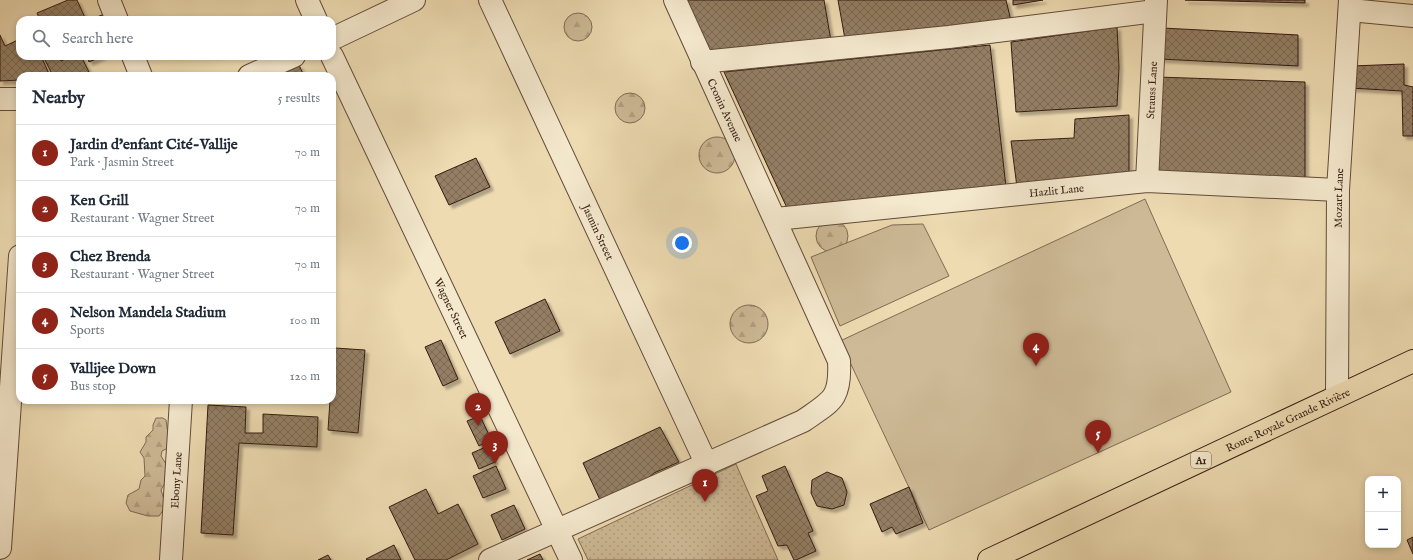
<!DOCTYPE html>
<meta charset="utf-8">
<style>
body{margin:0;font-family:"IM FELL English",serif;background:#f6f6f7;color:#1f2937}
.controls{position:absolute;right:12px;bottom:12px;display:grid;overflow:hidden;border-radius:8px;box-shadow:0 2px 6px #0003}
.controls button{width:36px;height:36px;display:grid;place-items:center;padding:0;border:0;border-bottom:1px solid #e0e1e3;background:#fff;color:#1f2937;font:20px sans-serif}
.you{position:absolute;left:682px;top:243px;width:14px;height:14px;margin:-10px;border:3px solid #fff;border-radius:50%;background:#1a73e8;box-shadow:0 0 0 6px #1a73e833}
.badge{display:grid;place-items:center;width:26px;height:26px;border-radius:50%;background:#8f2418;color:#fff;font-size:13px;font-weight:700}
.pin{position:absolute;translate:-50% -33px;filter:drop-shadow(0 1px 2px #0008)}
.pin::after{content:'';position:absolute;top:21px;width:14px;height:12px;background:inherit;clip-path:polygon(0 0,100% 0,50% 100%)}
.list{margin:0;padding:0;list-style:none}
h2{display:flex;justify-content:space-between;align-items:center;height:52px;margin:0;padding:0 16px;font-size:17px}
h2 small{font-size:13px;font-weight:400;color:#747a83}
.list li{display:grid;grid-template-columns:26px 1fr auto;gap:12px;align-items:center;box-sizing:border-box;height:56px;padding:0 16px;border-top:1px solid #e0e1e3}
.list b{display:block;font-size:15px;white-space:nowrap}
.list p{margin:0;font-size:13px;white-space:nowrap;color:#747a83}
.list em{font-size:13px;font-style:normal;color:#747a83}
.icon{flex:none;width:22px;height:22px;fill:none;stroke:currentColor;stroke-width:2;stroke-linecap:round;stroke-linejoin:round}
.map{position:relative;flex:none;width:1413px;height:560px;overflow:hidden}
.search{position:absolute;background:#fff;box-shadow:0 2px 6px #0003;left:16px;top:16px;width:320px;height:44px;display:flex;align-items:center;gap:10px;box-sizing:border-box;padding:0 14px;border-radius:12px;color:#747a83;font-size:15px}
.panel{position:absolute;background:#fff;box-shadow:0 2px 6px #0003;left:16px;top:72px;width:320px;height:332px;border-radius:12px}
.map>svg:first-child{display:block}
.forest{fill:url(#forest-firs);stroke:#806a54}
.park{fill:url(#park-dots);stroke:#806a54}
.garden{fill:#ceba97;stroke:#806a54}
.building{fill:url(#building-cross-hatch);stroke:#331b11;filter:url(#shadow)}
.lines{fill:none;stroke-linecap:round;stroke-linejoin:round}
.minor-casing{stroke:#624b39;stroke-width:24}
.primary-casing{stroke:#331b11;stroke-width:24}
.minor{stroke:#f4e8cd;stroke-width:22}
.primary{stroke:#eedbb2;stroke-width:22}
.labels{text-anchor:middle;stroke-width:3;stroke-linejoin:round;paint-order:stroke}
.shield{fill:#f4e8cd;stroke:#6d5849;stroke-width:1}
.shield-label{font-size:10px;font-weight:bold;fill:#331b11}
.street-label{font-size:11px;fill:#331b11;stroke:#f4e8cd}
</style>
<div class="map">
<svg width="1413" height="560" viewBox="0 0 1413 560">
<defs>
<pattern id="forest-firs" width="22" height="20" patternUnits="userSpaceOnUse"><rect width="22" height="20" fill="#ceba97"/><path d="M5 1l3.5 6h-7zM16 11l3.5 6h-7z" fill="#b19f81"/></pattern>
<pattern id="park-dots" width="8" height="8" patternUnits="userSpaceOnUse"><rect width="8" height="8" fill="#ceba97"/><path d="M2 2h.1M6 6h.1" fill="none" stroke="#b19f81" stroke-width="1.8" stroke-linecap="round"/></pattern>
<pattern id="building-cross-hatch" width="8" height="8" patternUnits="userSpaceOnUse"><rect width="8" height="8" fill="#947f65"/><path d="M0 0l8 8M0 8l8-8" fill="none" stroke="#796752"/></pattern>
<filter id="shadow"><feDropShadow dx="3.5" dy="3.5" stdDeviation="1" flood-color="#0004"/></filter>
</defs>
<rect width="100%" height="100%" fill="#eedbb2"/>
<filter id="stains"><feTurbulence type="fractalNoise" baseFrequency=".005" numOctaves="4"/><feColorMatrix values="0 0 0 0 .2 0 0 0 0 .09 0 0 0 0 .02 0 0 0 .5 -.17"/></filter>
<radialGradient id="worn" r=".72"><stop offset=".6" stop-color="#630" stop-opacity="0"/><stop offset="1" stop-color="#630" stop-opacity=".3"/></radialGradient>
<g class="forest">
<circle cx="578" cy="27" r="14"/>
<circle cx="630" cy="108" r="15"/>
<circle cx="717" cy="155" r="18"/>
<circle cx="832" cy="236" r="16"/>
<circle cx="749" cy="324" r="19"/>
<path d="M156,418H163L166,420L168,434L170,436L168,448L162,451L161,456L166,464V481L161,490L166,506L159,516H148L130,511L126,503L128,495L139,489L141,480L145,476L144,458L140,452L146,442V437L153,430V425Z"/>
</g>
<path class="park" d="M736,464L778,560H588L578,539Z"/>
<g class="garden">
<path d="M1145,199L1231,392L929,530L840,341Z"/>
<path d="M923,224L949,276L840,326L811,257L892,225Z"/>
</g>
<g class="building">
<path d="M68,0H77L86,20H40L37,13Z"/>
<path d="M680,0H824L831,41L704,54Z"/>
<path d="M838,0H1006L1011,21L845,39Z"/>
<path d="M1013,0H1043L1013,5Z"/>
<path d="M1185,0H1305V3Z"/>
<path d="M102,15L104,20H89Z"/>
<path d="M1117,27L1119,67L1117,106L1016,112L1011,42Z"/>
<path d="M1162,28L1298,35V66L1160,59Z"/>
<path d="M0,35L5,46L20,39V56H41L50,76H20V80L0,81Z"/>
<path d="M990,45L1006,187L788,210L724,72Z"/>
<path d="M48,56H59L61,61L71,56H81L91,76H53L44,58Z"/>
<path d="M87,56H103L89,62Z"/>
<path d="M1404,64V85L1413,87V136H1403L1402,91L1350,88L1352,66Z"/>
<path d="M299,65L304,76H273Z"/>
<path d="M1157,77L1305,82V182L1153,172Z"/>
<path d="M1129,115V175L1017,187L1011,141L1074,138L1075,119Z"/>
<path d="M476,158L490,187L449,205L435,176Z"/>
<path d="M545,299L560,331L510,354L495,322Z"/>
<path d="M441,340L458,379L443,386L425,347Z"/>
<path d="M335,348L365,350L358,433L328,430L330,400H332Z"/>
<path d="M208,405L246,407L245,433H263V414L318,417L317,447L239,443L233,535L201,533Z"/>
<path d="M480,416L491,439L479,446L467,421Z"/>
<path d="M660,427L679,462L654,473L647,479L601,502L583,463Z"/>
<path d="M488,446L495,462L479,469L472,453Z"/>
<path d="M496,466L506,489L483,498L473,476Z"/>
<path d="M785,466L813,531L808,533L816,551L796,560H794L787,545L778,546L756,496L768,491L762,476Z"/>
<path d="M827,472L842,478L847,492L844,505L832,509L817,506L811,493L812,480Z"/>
<path d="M909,487L923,523L896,534L892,527L882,532L870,504Z"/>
<path d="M426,489L438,514L458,504L478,544L446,560H415L389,507Z"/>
<path d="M514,505L525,529L502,540L491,515Z"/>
<path d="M1413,537V554L1407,540Z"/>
<path d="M394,545L401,560H367L366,559Z"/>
<path d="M540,554L543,560H527Z"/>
<path d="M328,555L331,560H318Z"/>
</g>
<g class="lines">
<g class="minor-casing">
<g id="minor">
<path d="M109,0L117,20"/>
<path d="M307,0L316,20"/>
<path id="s1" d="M490,0L707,465"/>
<path d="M1350,10L1413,16"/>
<path d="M332,39L414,0"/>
<path d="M133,56L141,76"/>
<path id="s2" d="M332,56L571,560"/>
<path d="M702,62L949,37L1155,11"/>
<path d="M249,76L294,56"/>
<path d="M0,99H20"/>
<path id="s3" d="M1147,181L1156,0"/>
<path id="s4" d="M776,219L1147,181L1338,190"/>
<path id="s5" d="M1337,396L1338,190L1350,0"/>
<path d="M0,548L20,256"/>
<path id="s6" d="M171,560L181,400"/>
<path d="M490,560L803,421C832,401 841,399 839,361L675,0"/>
</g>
</g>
<g class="primary-casing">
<g id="primary">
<path id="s7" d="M989,560L1413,361"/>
</g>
</g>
<use href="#minor" class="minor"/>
<use href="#primary" class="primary"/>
</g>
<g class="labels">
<rect class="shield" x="1191" y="452" width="20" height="16" rx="3"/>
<g class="shield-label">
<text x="1201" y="464">A1</text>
</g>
<g class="street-label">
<text dy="4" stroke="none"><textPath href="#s3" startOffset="91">Strauss Lane</textPath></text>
<text transform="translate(725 110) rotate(65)" y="4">Cronin Avenue</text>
<text dy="4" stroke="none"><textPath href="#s4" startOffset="282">Hazlit Lane</textPath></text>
<text dy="4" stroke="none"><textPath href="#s5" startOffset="198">Mozart Lane</textPath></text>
<text dy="4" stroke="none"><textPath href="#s1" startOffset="256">Jasmin Street</textPath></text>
<text dy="4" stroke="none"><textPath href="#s2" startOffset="279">Wagner Street</textPath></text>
<text dy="4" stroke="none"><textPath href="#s7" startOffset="330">Route Royale Grande Rivière</textPath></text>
<text dy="4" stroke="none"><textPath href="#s6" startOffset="80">Ebony Lane</textPath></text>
</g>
</g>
<rect width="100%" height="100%" filter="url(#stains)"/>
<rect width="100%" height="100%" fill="url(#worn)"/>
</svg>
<div class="controls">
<button>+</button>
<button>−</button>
</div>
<div class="you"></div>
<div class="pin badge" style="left:705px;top:502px">1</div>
<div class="pin badge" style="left:478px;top:426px">2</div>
<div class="pin badge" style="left:495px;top:464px">3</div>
<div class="pin badge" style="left:1036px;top:366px">4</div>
<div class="pin badge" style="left:1098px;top:453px">5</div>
<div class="search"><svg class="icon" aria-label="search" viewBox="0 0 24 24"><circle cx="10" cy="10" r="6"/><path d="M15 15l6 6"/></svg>Search here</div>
<section class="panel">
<h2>Nearby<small>5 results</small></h2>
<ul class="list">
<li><span class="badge">1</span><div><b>Jardin d'enfant Cité-Vallije</b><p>Park · Jasmin Street</p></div><em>70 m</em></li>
<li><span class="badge">2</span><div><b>Ken Grill</b><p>Restaurant · Wagner Street</p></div><em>70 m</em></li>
<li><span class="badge">3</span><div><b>Chez Brenda</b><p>Restaurant · Wagner Street</p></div><em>70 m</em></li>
<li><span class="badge">4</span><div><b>Nelson Mandela Stadium</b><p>Sports</p></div><em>100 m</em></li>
<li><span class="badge">5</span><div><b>Vallijee Down</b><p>Bus stop</p></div><em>120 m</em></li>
</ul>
</section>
</div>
